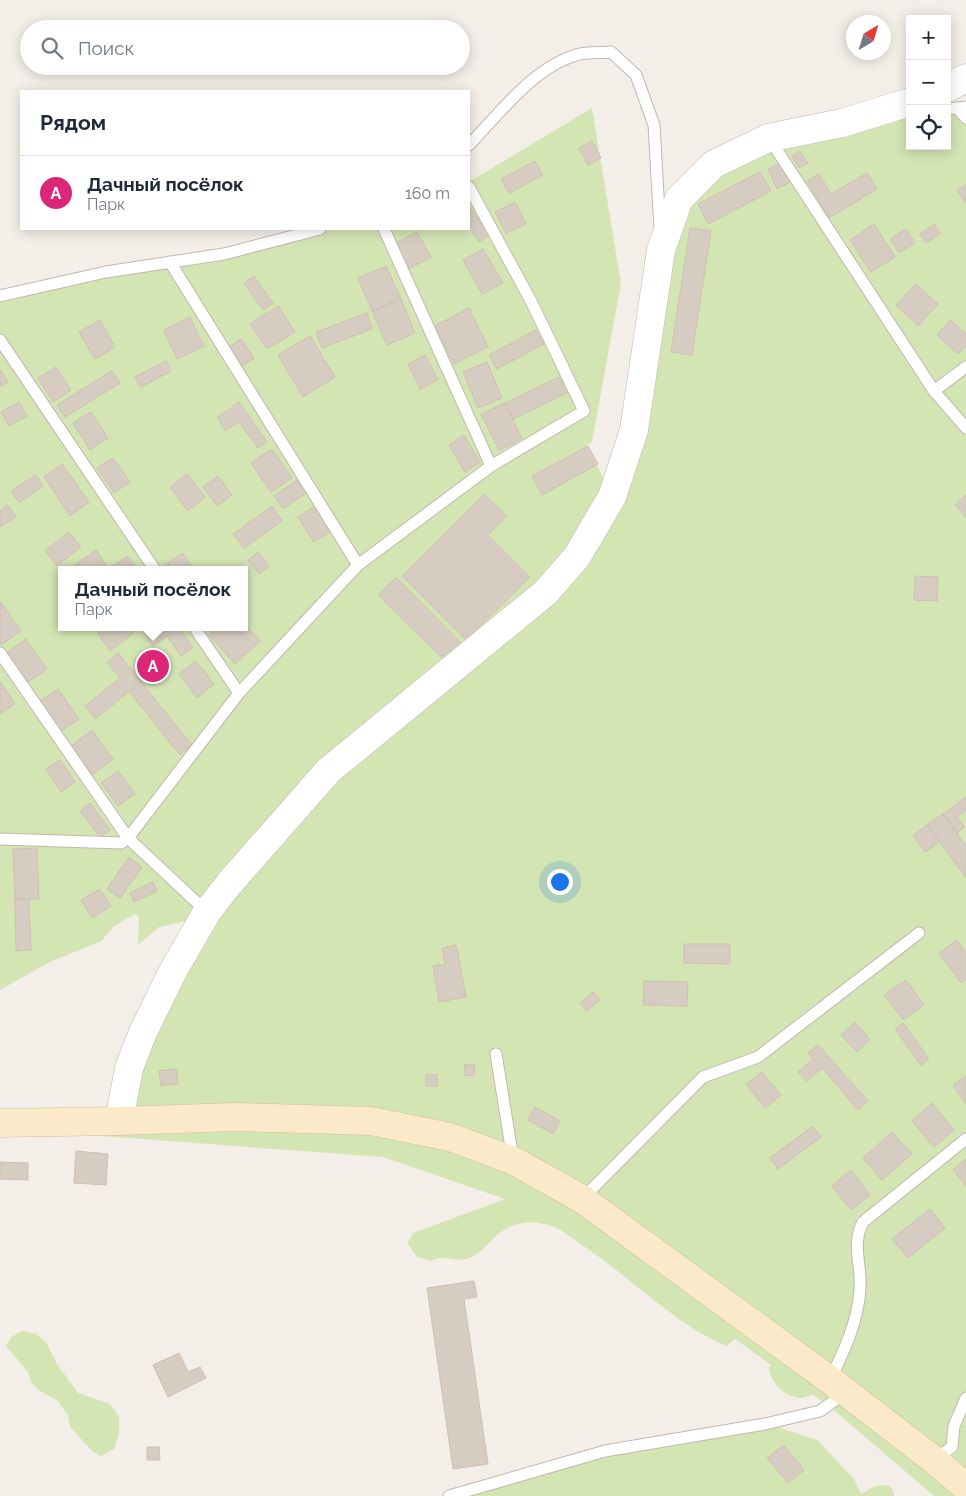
<!DOCTYPE html>
<html lang="ru">
<meta charset="utf-8">
<style>
body{margin:0;font-family:Raleway,sans-serif;background:#f2f2f3;color:#1f2937}
.controls{position:absolute;right:15px;top:15px;display:grid;overflow:hidden;border-radius:0px;box-shadow:0 2px 12px #0003}
.controls button{width:45px;height:45px;display:grid;place-items:center;padding:0;border:0;border-bottom:1px solid #e0e1e3;background:#fff;color:#1f2937;font:25px sans-serif}
.compass{position:absolute;left:846px;top:15px;width:45px;height:45px;border-radius:50%;background:#fff;box-shadow:0 2px 12px #0003;rotate:38deg}
.you{position:absolute;left:559px;top:881px;width:18px;height:18px;margin:-12px;border:4px solid #fff;border-radius:50%;background:#1a73e8;box-shadow:0 0 0 8px #1a73e833}
.badge{display:grid;place-items:center;width:32px;height:32px;border-radius:50%;background:#db2777;color:#fff;font-size:16px;font-weight:700}
.pin{position:absolute;translate:-50% -50%;border:2px solid #fff;box-shadow:0 1px 5px #0006}
.popup{position:absolute;left:58px;top:566px;width:190px;height:65px;box-sizing:border-box;display:grid;place-content:center;border-radius:0px;background:#fff;filter:drop-shadow(0 1px 4px #0005);font-size:16px;white-space:nowrap;color:#747a83}
.popup b{font-size:19px;color:#1f2937}
.popup::after{content:'';position:absolute;left:50%;top:100%;margin-left:-10px;border:10px solid transparent;border-top-color:#fff}
.list{margin:0;padding:0;list-style:none}
h2{display:flex;justify-content:space-between;align-items:center;height:65px;margin:0;padding:0 20px;font-size:21px}
h2 small{font-size:16px;font-weight:400;color:#747a83}
.list li{display:grid;grid-template-columns:32px 1fr auto;gap:15px;align-items:center;box-sizing:border-box;height:75px;padding:0 20px;border-top:1px solid #e0e1e3}
.list b{display:block;font-size:19px;white-space:nowrap}
.list p{margin:0;font-size:16px;white-space:nowrap;color:#747a83}
.list em{font-size:16px;font-style:normal;color:#747a83}
.icon{flex:none;width:28px;height:28px;fill:none;stroke:currentColor;stroke-width:2;stroke-linecap:round;stroke-linejoin:round}
.map{position:relative;flex:none;width:966px;height:1496px;overflow:hidden}
.search{position:absolute;background:#fff;box-shadow:0 2px 12px #0003;left:20px;top:20px;width:450px;height:55px;display:flex;align-items:center;gap:12px;box-sizing:border-box;padding:0 18px;border-radius:28px;color:#747a83;font-size:19px}
.panel{position:absolute;background:#fff;box-shadow:0 2px 12px #0003;left:20px;top:90px;width:450px;height:140px;border-radius:0px}
.map>svg:first-child{display:block}
.green{fill:#d4e5b4;fill-rule:evenodd}
.building{fill:#d7ccc1;stroke:#cec0b2}
.lines{fill:none;stroke-linecap:round;stroke-linejoin:round}
.service-casing{stroke:#c1b8ae;stroke-width:13}
.tertiary-casing{stroke:#c1b8ae;stroke-width:29}
.secondary-casing{stroke:#d0bc9a;stroke-width:29}
.service{stroke:#fff;stroke-width:11}
.tertiary{stroke:#fff;stroke-width:28}
.secondary{stroke:#fbeaca;stroke-width:28}
</style>
<div class="map">
<svg width="966" height="1496" viewBox="0 0 966 1496">
<rect width="100%" height="100%" fill="#f3efe8"/>
<g class="green">
<path d="M966,107V1496H934L835,1411L812,1394C795,1406 770,1386 769,1368L771,1365L735,1339L727,1346C680,1328 628,1276 585,1247C574,1240 561,1228 549,1225C542,1223 530,1222 523,1223C492,1228 489,1253 466,1259C453,1262 443,1254 430,1261L417,1257L407,1243L413,1233L505,1199L383,1157L87,1135L119,1121L196,919L159,927L138,945L139,917L135,914L114,926L101,941L48,963L0,990V296L224,254L320,229H469V182L592,108L621,283L592,442L587,445L612,496L661,250L714,164L910,115V146H947V109ZM62,570H244V627H62Z"/>
<path d="M22,1331L37,1334L47,1344L57,1364L78,1393L110,1404L119,1417V1433L114,1449L101,1456L92,1451L70,1427L68,1415L58,1401L40,1391L31,1382L28,1372L6,1346L11,1337Z"/>
<path d="M772,1425L817,1440L854,1479L861,1494L875,1486L888,1485L892,1489L894,1496H463L578,1459Z"/>
</g>
<g class="building">
<path d="M592,141L601,158L588,165L579,148Z"/>
<path d="M800,151L808,163L799,168L792,156Z"/>
<path d="M535,161L543,175L509,193L501,179Z"/>
<path d="M781,163L790,182L777,189L768,169Z"/>
<path d="M760,172L771,191L708,224L698,204Z"/>
<path d="M867,173L877,189L829,218L807,181L819,174L831,194Z"/>
<path d="M966,184V203L957,191Z"/>
<path d="M515,202L526,224L506,234L495,212Z"/>
<path d="M469,206L489,235L479,242L469,227Z"/>
<path d="M874,224L895,257L871,272L850,240Z"/>
<path d="M934,224L940,234L926,243L920,234Z"/>
<path d="M690,228L711,231L692,355L671,352Z"/>
<path d="M906,229L915,243L899,253L890,239Z"/>
<path d="M417,232L431,257L407,270L394,244Z"/>
<path d="M483,249L503,283L482,294L463,260Z"/>
<path d="M386,266L401,299L372,311L358,278Z"/>
<path d="M254,276L273,303L263,310L244,283Z"/>
<path d="M916,284L938,304L918,326L896,305Z"/>
<path d="M401,299L415,333L387,345L372,311Z"/>
<path d="M278,306L295,332L267,349L250,324Z"/>
<path d="M469,308L488,347L454,364L435,326Z"/>
<path d="M367,313L372,329L322,348L316,332Z"/>
<path d="M190,317L204,346L177,359L164,330Z"/>
<path d="M100,320L115,347L95,359L79,332Z"/>
<path d="M950,320L966,334V346L958,354L937,335Z"/>
<path d="M536,330L544,344L497,369L489,355Z"/>
<path d="M310,336L335,377L303,397L278,355Z"/>
<path d="M241,339L254,358L242,366L229,347Z"/>
<path d="M425,355L438,380L420,389L408,364Z"/>
<path d="M166,361L171,371L141,387L135,377Z"/>
<path d="M487,362L502,398L478,408L463,372Z"/>
<path d="M56,367L71,390L53,402L38,378Z"/>
<path d="M0,369L8,382L0,387Z"/>
<path d="M112,371L120,383L65,417L57,405Z"/>
<path d="M559,377L567,393L513,419L505,403Z"/>
<path d="M19,402L27,416L9,426L1,412Z"/>
<path d="M239,402L267,442L258,448L239,422L226,431L217,418Z"/>
<path d="M505,403L522,439L499,450L481,414Z"/>
<path d="M91,412L108,438L90,450L73,423Z"/>
<path d="M464,435L480,462L465,472L449,445Z"/>
<path d="M588,446L598,464L542,495L532,476Z"/>
<path d="M272,449L292,478L271,492L251,463Z"/>
<path d="M113,458L130,482L114,493L97,468Z"/>
<path d="M62,464L89,502L70,516L44,477Z"/>
<path d="M187,474L205,497L188,511L170,487Z"/>
<path d="M36,475L43,486L19,503L11,491Z"/>
<path d="M218,476L232,495L217,506L203,487Z"/>
<path d="M297,480L306,493L283,509L274,496Z"/>
<path d="M484,494L507,516L488,535L530,577L466,640L402,576Z"/>
<path d="M966,495V518L955,505Z"/>
<path d="M8,505L16,517L0,527V511Z"/>
<path d="M272,506L282,521L244,548L233,534Z"/>
<path d="M315,506L331,531L314,542L298,517Z"/>
<path d="M69,532L81,547L57,566L45,551Z"/>
<path d="M96,550L109,570H68Z"/>
<path d="M258,552L269,566L259,574L248,560Z"/>
<path d="M182,553L195,570H161L160,569Z"/>
<path d="M128,556L138,570H109V569Z"/>
<path d="M915,576L938,577L937,601L914,600Z"/>
<path d="M396,577L462,644L445,661L378,595Z"/>
<path d="M0,601L21,631L1,645L0,643Z"/>
<path d="M244,623L260,641L235,664L209,635L218,627H244Z"/>
<path d="M106,627H129L133,633L110,651L98,634Z"/>
<path d="M140,627H179L153,646Z"/>
<path d="M179,627L193,648L181,656L167,636Z"/>
<path d="M26,639L47,669L25,684L4,655Z"/>
<path d="M118,653L141,682L95,719L85,706L120,678L107,662Z"/>
<path d="M196,661L214,684L197,698L179,674Z"/>
<path d="M0,681L15,704L0,714Z"/>
<path d="M141,682L192,745L180,755L129,691Z"/>
<path d="M58,689L79,719L60,732L39,702Z"/>
<path d="M92,730L113,759L92,775L71,746Z"/>
<path d="M60,760L75,782L61,792L46,769Z"/>
<path d="M118,771L135,794L118,806L101,783Z"/>
<path d="M966,797V810L957,817L964,827L957,833L943,814Z"/>
<path d="M90,803L110,830L100,837L80,811Z"/>
<path d="M943,814L966,846V878L927,825Z"/>
<path d="M927,825L940,842L925,852L913,836Z"/>
<path d="M37,848L39,899H15L13,849Z"/>
<path d="M129,857L142,867L120,898L107,889Z"/>
<path d="M153,882L157,891L134,902L130,893Z"/>
<path d="M100,889L111,906L92,918L81,900Z"/>
<path d="M15,899H29L31,950L16,951Z"/>
<path d="M957,940L966,953V979L961,983L939,953Z"/>
<path d="M684,944H730V964L684,963Z"/>
<path d="M456,945L466,997L439,1002L433,966L445,964L442,948Z"/>
<path d="M906,980L924,1005L903,1020L884,995Z"/>
<path d="M644,981L688,982L687,1006L643,1005Z"/>
<path d="M593,992L600,1000L587,1011L580,1003Z"/>
<path d="M855,1022L870,1039L857,1052L841,1035Z"/>
<path d="M903,1023L929,1059L921,1065L895,1029Z"/>
<path d="M818,1045L868,1101L858,1110L822,1068L807,1081L798,1072L813,1059L808,1053Z"/>
<path d="M465,1064L475,1065L474,1076L464,1075Z"/>
<path d="M176,1069L178,1084L161,1086L159,1071Z"/>
<path d="M762,1072L781,1095L765,1108L746,1084Z"/>
<rect x="426" y="1075" width="11" height="11"/>
<path d="M966,1076V1104L953,1085Z"/>
<path d="M932,1103L954,1130L934,1147L912,1121Z"/>
<path d="M535,1107L560,1121L553,1134L528,1120Z"/>
<path d="M813,1126L821,1137L778,1169L770,1158Z"/>
<path d="M892,1132L912,1154L882,1180L863,1158Z"/>
<path d="M76,1151L108,1154L106,1185L74,1183Z"/>
<path d="M966,1159V1186L953,1170Z"/>
<path d="M0,1162L28,1163V1180L0,1179Z"/>
<path d="M851,1170L870,1195L851,1210L832,1186Z"/>
<path d="M930,1209L945,1228L908,1258L892,1239Z"/>
<path d="M474,1281L477,1297L464,1299L488,1464L453,1469L427,1288Z"/>
<path d="M179,1353L188,1372L200,1367L206,1378L168,1397L153,1365Z"/>
<path d="M784,1445L804,1470L788,1483L767,1458Z"/>
<path d="M147,1447H159L160,1460H147Z"/>
</g>
<g class="lines">
<g class="service-casing">
<g id="service">
<path d="M957,108L966,118"/>
<path d="M947,109L966,107"/>
<path d="M769,138L934,391L966,428"/>
<path d="M469,145C500,113 535,65 580,54C590,52 601,53 611,52L636,75L654,125L660,229"/>
<path d="M384,229L491,466"/>
<path d="M170,262L358,565"/>
<path d="M0,296L106,272L224,254L320,229"/>
<path d="M0,340L155,570"/>
<path d="M934,391L966,367"/>
<path d="M0,653L128,838L207,912"/>
<path d="M239,693L358,565L491,466L584,411L531,301L469,187"/>
<path d="M0,839L121,843L128,838L239,693L194,627"/>
<path d="M496,1054L513,1159"/>
<path d="M582,1199L703,1077L758,1057L919,933"/>
<path d="M830,1380C844,1351 858,1322 860,1289C862,1266 851,1244 863,1222L966,1139"/>
<path d="M935,1459L952,1447L954,1426L966,1398"/>
<path d="M449,1496L605,1451L765,1424L820,1411L846,1392"/>
</g>
</g>
<g class="tertiary-casing">
<g id="tertiary">
<path d="M947,88L966,78"/>
<path d="M119,1121L129,1068L143,1032L173,971L207,912L228,885L328,771L545,593L576,558L612,497L634,430L661,250L679,199L714,164L768,138L842,123L910,102"/>
</g>
</g>
<g class="secondary-casing">
<path id="secondary" d="M0,1123L119,1121L235,1117L371,1121L450,1137L514,1161L582,1199L830,1380L934,1460L966,1487"/>
</g>
<use href="#service" class="service"/>
<use href="#tertiary" class="tertiary"/>
<use href="#secondary" class="secondary"/>
</g>
</svg>
<div class="controls">
<button>+</button>
<button>−</button>
<button><svg class="icon" aria-label="locate" viewBox="0 0 24 24"><circle cx="12" cy="12" r="6"/><path d="M12 2v4M12 18v4M2 12h4M18 12h4"/></svg></button>
</div>
<svg class="compass" viewBox="-18 -18 36 36"><path d="M0-13l5 13h-10z" fill="#e53935"/><path d="M0 13l5-13h-10z" fill="#747a83"/></svg>
<div class="you"></div>
<div class="pin badge" style="left:153px;top:666px">A</div>
<div class="popup"><b>Дачный посёлок</b>Парк</div>
<div class="search"><svg class="icon" aria-label="search" viewBox="0 0 24 24"><circle cx="10" cy="10" r="6"/><path d="M15 15l6 6"/></svg>Поиск</div>
<section class="panel">
<h2>Рядом<small></small></h2>
<ul class="list">
<li><span class="badge">A</span><div><b>Дачный посёлок</b><p>Парк</p></div><em>160 m</em></li>
</ul>
</section>
</div>
